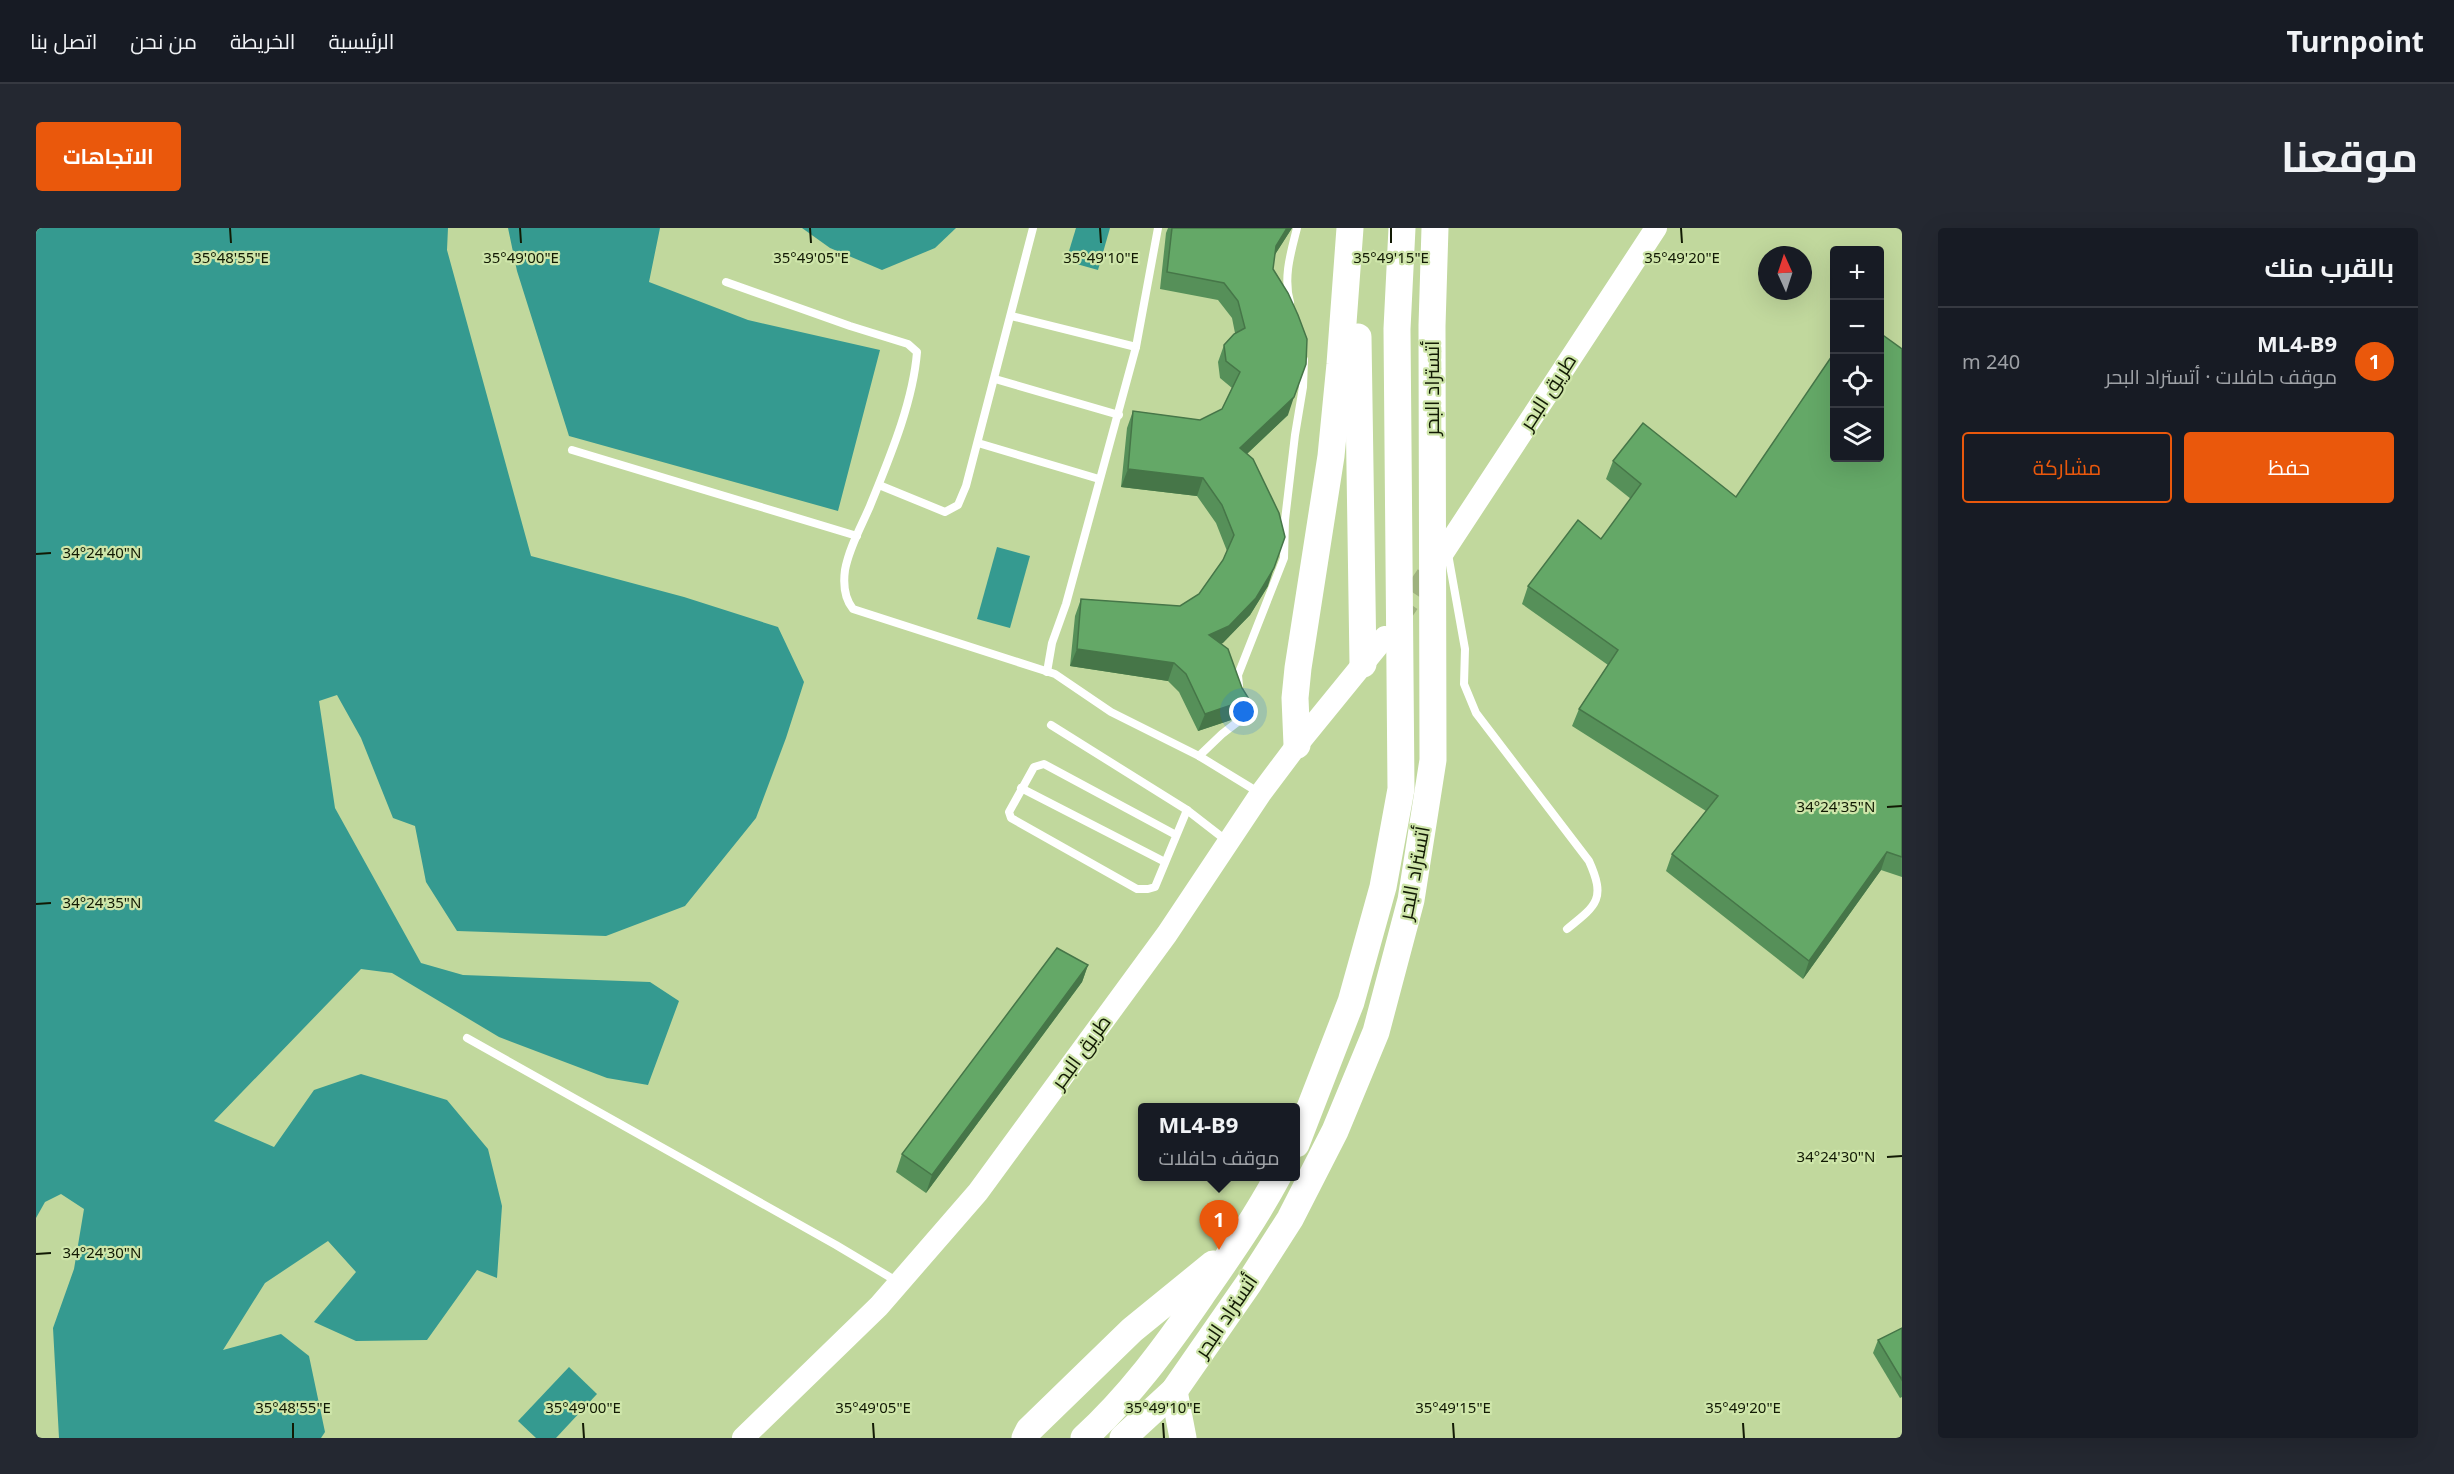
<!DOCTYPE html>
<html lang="ar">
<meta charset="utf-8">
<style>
body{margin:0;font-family:"Noto Sans",Cairo,sans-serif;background:#242831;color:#f1f3f6;direction:rtl}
.controls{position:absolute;right:18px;top:18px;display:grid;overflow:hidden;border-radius:6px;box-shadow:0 6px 24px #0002}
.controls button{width:54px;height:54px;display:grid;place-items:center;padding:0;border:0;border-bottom:2px solid #363941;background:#171b24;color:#f1f3f6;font:30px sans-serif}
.compass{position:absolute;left:1722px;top:18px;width:54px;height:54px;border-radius:50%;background:#171b24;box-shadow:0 6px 24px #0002;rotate:357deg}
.you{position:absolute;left:1208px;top:484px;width:21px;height:21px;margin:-15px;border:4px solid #fff;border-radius:50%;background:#1a73e8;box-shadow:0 0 0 9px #1a73e833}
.badge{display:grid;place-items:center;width:39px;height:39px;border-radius:50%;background:#ea580c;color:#fff;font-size:20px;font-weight:700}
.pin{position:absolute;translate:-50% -50px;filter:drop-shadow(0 2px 3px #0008)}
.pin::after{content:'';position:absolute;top:32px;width:21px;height:18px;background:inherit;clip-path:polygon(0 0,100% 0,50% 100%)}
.popup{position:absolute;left:1102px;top:875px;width:162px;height:78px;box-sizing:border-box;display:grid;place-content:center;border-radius:6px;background:#171b24;filter:drop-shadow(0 2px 4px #0005);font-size:20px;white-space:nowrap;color:#9ea1a6}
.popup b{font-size:22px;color:#f1f3f6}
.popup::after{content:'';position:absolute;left:50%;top:100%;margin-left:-12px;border:12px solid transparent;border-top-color:#171b24}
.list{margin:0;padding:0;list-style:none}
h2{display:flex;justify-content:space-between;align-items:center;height:78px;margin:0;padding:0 24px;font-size:26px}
h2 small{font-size:20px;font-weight:400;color:#9ea1a6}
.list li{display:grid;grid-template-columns:39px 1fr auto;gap:18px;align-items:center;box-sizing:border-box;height:108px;padding:0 24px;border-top:2px solid #363941}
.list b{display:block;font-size:22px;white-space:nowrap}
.list p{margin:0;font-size:20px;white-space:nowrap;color:#9ea1a6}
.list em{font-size:20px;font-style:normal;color:#9ea1a6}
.actions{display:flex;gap:12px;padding:18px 24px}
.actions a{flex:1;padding:14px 0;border:2px solid #ea580c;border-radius:6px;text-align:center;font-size:21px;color:#ea580c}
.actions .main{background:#ea580c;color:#fff}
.icon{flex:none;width:33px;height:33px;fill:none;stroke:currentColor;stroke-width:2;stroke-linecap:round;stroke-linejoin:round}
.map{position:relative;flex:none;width:1866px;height:1210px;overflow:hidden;direction:ltr;border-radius:6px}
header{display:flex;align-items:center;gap:36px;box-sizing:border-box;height:84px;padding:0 30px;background:#171b24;border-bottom:2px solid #363941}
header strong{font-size:28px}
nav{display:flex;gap:33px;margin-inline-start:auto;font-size:21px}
.intro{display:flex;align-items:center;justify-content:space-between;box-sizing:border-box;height:144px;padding:0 36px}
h1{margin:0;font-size:42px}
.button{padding:15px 27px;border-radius:6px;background:#ea580c;color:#fff;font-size:21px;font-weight:700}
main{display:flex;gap:36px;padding:0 36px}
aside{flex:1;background:#171b24;border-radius:6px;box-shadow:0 6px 24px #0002}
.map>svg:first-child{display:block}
.water{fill:#359a90}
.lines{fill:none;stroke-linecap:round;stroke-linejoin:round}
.primary-tunnel{stroke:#9eb27e;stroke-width:22;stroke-dasharray:22 11;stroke-linecap:butt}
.lane{stroke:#fff;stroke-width:8}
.primary{stroke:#fff;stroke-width:22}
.highway{stroke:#fff;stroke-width:27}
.wall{fill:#569059}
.shaded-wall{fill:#467648}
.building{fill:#64a867;stroke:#467648;stroke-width:1.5}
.ticks{fill:none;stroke:#121a04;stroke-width:2}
.labels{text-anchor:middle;stroke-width:4.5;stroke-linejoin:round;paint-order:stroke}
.street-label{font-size:20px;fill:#121a04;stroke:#cee5a9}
.ticks-label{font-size:15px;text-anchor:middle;fill:#121a04;stroke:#cee5a9;stroke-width:4.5;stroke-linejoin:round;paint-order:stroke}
</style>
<header>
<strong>Turnpoint</strong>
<nav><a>الرئيسية</a><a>الخريطة</a><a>من نحن</a><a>اتصل بنا</a></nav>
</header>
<div class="intro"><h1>موقعنا</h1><a class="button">الاتجاهات</a></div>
<main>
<aside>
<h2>بالقرب منك<small></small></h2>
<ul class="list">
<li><span class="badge">1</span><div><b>ML4-B9</b><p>موقف حافلات · أتستراد البحر</p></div><em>240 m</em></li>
</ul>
<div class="actions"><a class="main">حفظ</a><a>مشاركة</a></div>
</aside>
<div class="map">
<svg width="1866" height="1210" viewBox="0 0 1866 1210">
<rect width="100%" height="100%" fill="#c1d89d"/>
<g class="water">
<path d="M0,0H412L411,22L495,328L648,369L742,399L768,454L750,510L720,590L649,678L570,708L421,703L390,654L379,598L357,590L325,510L301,467L283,473L299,580L385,735L427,747L614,754L643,773L612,857L571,850L463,809L356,745L325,741L178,893L238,919L278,862L325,846L411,872L452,921L466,978L461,1050L441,1042L391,1112L320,1113L278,1094L320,1044L292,1013L229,1055L187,1122L245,1106L273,1128L289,1204L285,1210H23L17,1100L38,1041L48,981L25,966L9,974L0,990Z"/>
<path d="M472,0H624L613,54L712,92L844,122L802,283L533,208L481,43Z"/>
<path d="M766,0H920L899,20L846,42L794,20Z"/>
<path d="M1040,0H1074L1062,42L1030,33Z"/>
<path d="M961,319L994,328L974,400L941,391Z"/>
<path d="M533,1139L561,1166L520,1210H500L482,1193Z"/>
</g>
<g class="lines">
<path class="primary-tunnel" d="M1360,393L1400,334"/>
<g class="lane">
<path d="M690,54L814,98L872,116L881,124C877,175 853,231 834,278C825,299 813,320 809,342C807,357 808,370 817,381L1019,446L1075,484L1163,528L1222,564"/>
<path d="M1254,74C1247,49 1255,24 1261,0"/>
<path d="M975,88L1100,119"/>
<path d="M959,151L1083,187"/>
<path d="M942,215L1063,251"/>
<path d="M536,222L821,308"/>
<path d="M843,257L909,284L922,277L930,258L997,0"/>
<path d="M1412,326L1429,421L1428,456L1440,485L1553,633C1570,671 1561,677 1531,701"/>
<path d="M1011,444L1016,415L1030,376L1100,119L1122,0"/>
<path d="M1203,458L1202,447L1248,330L1249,292L1259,207L1267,159L1268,132"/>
<path d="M1015,497L1151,582L1191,613"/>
<path d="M1163,528L1186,506L1208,489L1207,475"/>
<path d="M985,560L1129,634"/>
<path d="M1140,607L1008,536L998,539L973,584L975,590L1101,661H1112L1119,659L1151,582"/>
<path d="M431,810L800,1017L862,1054"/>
</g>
<g class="primary">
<path d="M1405,328L1620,0"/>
<path d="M707,1210L843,1078L942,964L1131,706L1225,565L1261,517L1349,409"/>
</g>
<g class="highway">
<path d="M1322,109L1327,436"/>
<path d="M1261,517L1259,470L1262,440L1295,228L1304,136L1314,0"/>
<path d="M1260,916L1315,774L1347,659L1365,561L1361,101L1366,0"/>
<path d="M1138,1163L1147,1210"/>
<path d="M989,1210L993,1202L1096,1102L1177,1036"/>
<path d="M1048,1210C1093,1169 1130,1119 1165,1068C1192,1029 1219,991 1242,948"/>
<path d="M1087,1210L1138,1163L1213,1055L1254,991L1299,903L1340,804L1375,672L1397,532L1396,98L1399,0"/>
</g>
</g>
<g class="wall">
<path d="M1132,0H1256L1238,28L1237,41L1252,187L1211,226L1232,358L1214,387L1185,416L1207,488L1162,503L1143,464L1132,453L1034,438L1039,388L1045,371L1144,378L1163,366L1187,332L1191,323L1180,295L1161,268L1085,259L1091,200L1097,183L1164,192L1186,181L1196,160L1184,150L1182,134L1188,117L1199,105L1196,90L1182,72L1124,61L1130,5Z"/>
<path d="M1866,121V649L1845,642L1767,751L1630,643L1636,626L1670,583L1536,498L1543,481L1572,437L1486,376L1492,358L1565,311L1595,271L1570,251L1577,233L1700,269Z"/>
<path d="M1052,737L1046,754L890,965L860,944L866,926Z"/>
<path d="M1866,1100V1169L1864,1170L1837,1125L1842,1112Z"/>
</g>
<g class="shaded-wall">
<path d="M1251,0H1256L1233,36L1240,18Z"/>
<path d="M1258,169L1252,187L1198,238L1204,220Z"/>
<path d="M1092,241L1167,250L1161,268L1085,259Z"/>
<path d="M1238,340L1232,358L1214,387L1187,415L1166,425L1173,407Z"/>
<path d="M1041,421L1138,435L1132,453L1034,438Z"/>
<path d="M1213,471L1207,488L1162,503L1169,486Z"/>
<path d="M1851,624L1845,642L1767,751L1773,733Z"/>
<path d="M1052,737L1046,754L890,965L896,947Z"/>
</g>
<g class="building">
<path d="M1136,0H1251L1240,18L1237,41L1252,65L1262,87L1271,111L1270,136L1258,169L1204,220L1217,231L1243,285L1249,309L1238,340L1220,370L1193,398L1173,407L1192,421L1206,460L1213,471L1169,486L1150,446L1138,435L1041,421L1045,371L1144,378L1163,366L1187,332L1198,307L1186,277L1167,250L1092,241L1097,183L1164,192L1186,181L1204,144L1190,133L1188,117L1198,106L1209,100L1202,73L1188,55L1131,44Z"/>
<path d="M1844,105L1866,121V629L1851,624L1773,733L1636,626L1682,568L1543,481L1582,422L1492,358L1542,292L1565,311L1605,256L1577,233L1607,195L1700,269L1798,125V230H1844Z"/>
<path d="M1021,720L1052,737L896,947L866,926Z"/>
<path d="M1866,1100V1152L1842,1112Z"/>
</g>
<path class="ticks" d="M194,0L195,15M484,0L485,15M774,0L775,15M1064,0L1065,15M1355,0V15M1645,0L1646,15M0,326L15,325M1851,579L1866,578M0,676L15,675M1851,929L1866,928M0,1026L15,1025M257,1195V1210M547,1195L548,1210M837,1195L838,1210M1127,1195L1128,1210M1417,1195L1418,1210M1707,1195L1708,1210"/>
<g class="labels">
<g class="street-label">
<text transform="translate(1396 160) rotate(-90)" y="7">أتستراد البحر</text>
<text transform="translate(1512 164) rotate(-57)" y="7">طريق البحر</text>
<text transform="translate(1378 645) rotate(-79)" y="7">أتستراد البحر</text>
<text transform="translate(1045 824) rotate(-54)" y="7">طريق البحر</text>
<text transform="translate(1190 1088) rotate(-56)" y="7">أتستراد البحر</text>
</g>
</g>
<g class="ticks-label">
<text x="195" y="35">35°48'55"E</text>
<text x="485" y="35">35°49'00"E</text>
<text x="775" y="35">35°49'05"E</text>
<text x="1065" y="35">35°49'10"E</text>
<text x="1355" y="35">35°49'15"E</text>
<text x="1646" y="35">35°49'20"E</text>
<text x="66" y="330">34°24'40"N</text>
<text x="1800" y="584">34°24'35"N</text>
<text x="66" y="680">34°24'35"N</text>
<text x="1800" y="934">34°24'30"N</text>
<text x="66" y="1030">34°24'30"N</text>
<text x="257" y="1185">35°48'55"E</text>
<text x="547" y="1185">35°49'00"E</text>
<text x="837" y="1185">35°49'05"E</text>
<text x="1127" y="1185">35°49'10"E</text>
<text x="1417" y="1185">35°49'15"E</text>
<text x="1707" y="1185">35°49'20"E</text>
</g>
</svg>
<div class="controls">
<button>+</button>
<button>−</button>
<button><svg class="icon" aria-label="locate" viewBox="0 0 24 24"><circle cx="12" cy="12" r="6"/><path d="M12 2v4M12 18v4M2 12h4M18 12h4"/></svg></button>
<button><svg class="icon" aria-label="layers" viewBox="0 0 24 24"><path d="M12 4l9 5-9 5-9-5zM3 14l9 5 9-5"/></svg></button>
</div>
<svg class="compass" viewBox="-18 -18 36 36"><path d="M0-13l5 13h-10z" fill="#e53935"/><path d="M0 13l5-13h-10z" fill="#9ea1a6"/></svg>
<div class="you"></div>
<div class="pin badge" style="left:1183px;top:1022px">1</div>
<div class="popup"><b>ML4-B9</b>موقف حافلات</div>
</div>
</main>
